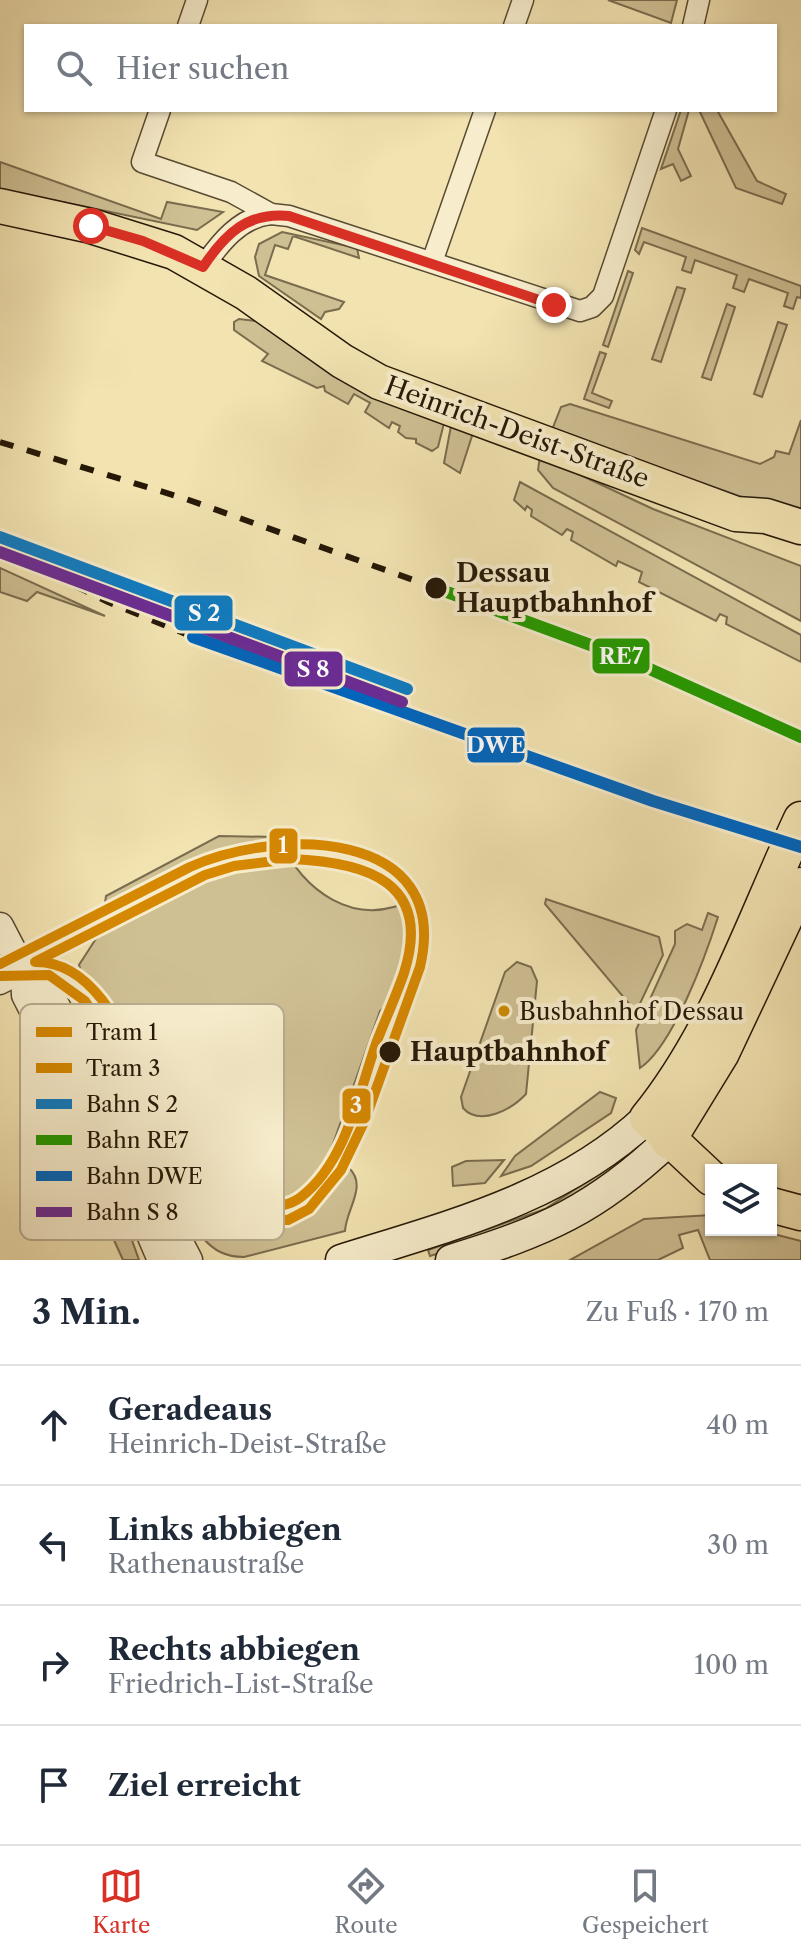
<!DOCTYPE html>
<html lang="de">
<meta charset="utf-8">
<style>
body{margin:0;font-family:"Libre Caslon Text",serif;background:#f2f2f3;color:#1f2937}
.controls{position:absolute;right:24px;bottom:24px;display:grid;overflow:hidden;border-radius:0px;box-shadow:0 2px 6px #0004}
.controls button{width:72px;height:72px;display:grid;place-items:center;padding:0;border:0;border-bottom:2px solid #e0e1e3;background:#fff;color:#1f2937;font:40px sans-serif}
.stop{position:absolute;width:24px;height:24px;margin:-18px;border:6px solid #d93025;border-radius:50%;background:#fff}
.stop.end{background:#d93025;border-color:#fff;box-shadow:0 2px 8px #0008}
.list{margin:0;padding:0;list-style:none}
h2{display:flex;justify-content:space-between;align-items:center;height:104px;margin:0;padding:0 32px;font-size:34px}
h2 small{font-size:26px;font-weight:400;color:#747a83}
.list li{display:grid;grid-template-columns:52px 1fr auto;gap:24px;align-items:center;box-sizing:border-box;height:120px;padding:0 32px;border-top:2px solid #e0e1e3}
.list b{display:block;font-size:30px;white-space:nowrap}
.list p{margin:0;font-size:26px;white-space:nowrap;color:#747a83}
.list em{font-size:26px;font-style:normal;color:#747a83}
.icon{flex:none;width:44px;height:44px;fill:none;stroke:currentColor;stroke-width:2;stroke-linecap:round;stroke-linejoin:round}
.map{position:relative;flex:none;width:801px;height:1260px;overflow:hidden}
.search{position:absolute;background:#fff;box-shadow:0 2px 6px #0004;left:24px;right:24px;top:24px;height:88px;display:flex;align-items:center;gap:20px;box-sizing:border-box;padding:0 28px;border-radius:0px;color:#747a83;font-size:30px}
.sheet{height:584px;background:#fff}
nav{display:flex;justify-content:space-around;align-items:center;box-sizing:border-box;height:112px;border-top:2px solid #e0e1e3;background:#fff;font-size:22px;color:#747a83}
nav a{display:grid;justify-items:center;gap:4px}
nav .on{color:#d93025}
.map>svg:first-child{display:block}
.green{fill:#cfc094;stroke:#7a6c4e;stroke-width:2}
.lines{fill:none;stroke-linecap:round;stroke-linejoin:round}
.minor-casing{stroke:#584b32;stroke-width:23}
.tertiary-casing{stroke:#584b32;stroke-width:29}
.secondary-casing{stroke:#251807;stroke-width:33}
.primary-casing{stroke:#251807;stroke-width:37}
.minor{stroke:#f7edcc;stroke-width:20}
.tertiary{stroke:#f7edcc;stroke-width:26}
.secondary{stroke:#f7edcc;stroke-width:30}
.primary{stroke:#f2e3b1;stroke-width:34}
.tram{stroke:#251807;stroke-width:2}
.rail{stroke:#251807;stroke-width:6;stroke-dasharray:14 14;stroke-linecap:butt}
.rail-1-casing{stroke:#f7edcc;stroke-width:18}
.rail-2-casing{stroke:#f7edcc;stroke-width:18}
.rail-3-casing{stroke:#f7edcc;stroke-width:18}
.rail-4-casing{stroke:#f7edcc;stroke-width:18}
.rail-1{stroke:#107bc0;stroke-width:12}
.rail-2{stroke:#269900;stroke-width:12}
.rail-3{stroke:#0065bd;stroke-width:12}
.rail-4{stroke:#6b2c94;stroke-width:12}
.tram-1-casing{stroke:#f7edcc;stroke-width:16}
.tram-2-casing{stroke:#f7edcc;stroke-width:16}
.tram-1{stroke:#d68801;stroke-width:10}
.tram-2{stroke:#d68801;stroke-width:10}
.route{stroke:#d93025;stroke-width:10}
.stop-dot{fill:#251807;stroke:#f7edcc;stroke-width:3}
.bus-dot{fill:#cd8a01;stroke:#f7edcc;stroke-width:3}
.labels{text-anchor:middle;stroke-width:8;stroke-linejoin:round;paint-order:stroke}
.bus-label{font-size:24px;fill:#251807;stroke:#f7edcc;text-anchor:start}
.street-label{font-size:26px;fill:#251807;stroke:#f7edcc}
.stop-label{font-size:26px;font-weight:bold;fill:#251807;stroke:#f7edcc;text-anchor:start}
.key{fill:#f7edcc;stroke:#b8ad91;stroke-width:2}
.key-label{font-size:22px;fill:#251807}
.line-badge{stroke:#f7edcc;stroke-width:3}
.badge-label{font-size:22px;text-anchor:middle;font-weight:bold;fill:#fff}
</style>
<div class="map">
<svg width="801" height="1260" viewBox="0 0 801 1260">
<rect width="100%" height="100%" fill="#f2e3b1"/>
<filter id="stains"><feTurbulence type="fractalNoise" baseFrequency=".0025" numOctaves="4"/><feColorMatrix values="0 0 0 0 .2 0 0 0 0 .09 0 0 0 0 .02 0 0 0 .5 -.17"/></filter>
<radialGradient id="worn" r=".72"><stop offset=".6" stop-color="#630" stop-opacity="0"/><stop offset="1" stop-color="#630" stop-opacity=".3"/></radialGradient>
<g class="green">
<path d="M608,0H677L671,23Z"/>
<path d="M681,110H689L678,149L691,176L681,181L673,164L661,169Z"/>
<path d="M699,110H717L757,181L786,194L782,204L736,188Z"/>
<path d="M0,162L161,219L167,202L223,212L197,230L0,189Z"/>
<path d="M642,228L801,286V298L797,297L793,309L784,306L788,293L749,279L744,292L733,288L737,275L695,260L691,273L682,270L686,257L644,242L639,254L635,250Z"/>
<path d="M282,232L357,248L359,258L293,236L288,249L275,245L265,275L344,302L339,309L325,312L321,319L259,276L255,257L259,244Z"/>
<path d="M628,271L633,273L608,347L603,345Z"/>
<path d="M677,287L685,289L661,362L652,359Z"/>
<path d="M727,304L735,307L711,380L702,377Z"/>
<path d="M239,319L256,321L444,423L438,447L432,451L416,443V439L406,438L398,432L400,426L392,422L389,428L365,412L370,403L354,394L348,404L325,391L324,386L317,388L262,361L268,354L234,330V322Z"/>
<path d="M778,322L787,325L762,397L754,394Z"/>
<path d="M600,352L606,354L592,393L612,401L609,408L584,399Z"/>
<path d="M570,404L760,464L774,457L776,451L789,454L801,420V518L552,430L561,407Z"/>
<path d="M451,426L473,433L460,473L444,463Z"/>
<path d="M540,456L653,509L801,566V621L553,488L538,470Z"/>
<path d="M520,482L801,635V662L726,624L727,617L720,614L716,621L639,582L642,572L618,561L616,566L571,540L573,532L567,529L562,535L531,516L532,510L527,506L525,510L514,500Z"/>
<path d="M0,568L105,616L37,592L27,601L0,592Z"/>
<path d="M219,836L278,837C303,891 354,930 414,899L421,924L417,957L401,991L380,1011L332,1147L354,1155L349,1168C368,1186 346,1209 345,1231L244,1257C226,1257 214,1251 202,1237L74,999L84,980L79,965L101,931L106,896Z"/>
<path d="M546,899L659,937L663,955L636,1012L545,904Z"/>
<path d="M708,913L718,917C706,955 673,1046 640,1068L636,1030L675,944V931L687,924L702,930Z"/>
<path d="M517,962L531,967L537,981L526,1094C512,1109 480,1127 463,1108L461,1097L505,972Z"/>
<path d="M600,1092L616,1098L611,1113L531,1166L501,1176L515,1156Z"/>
<path d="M68,1106L118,1201L139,1260H123L113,1238L102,1229L51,1120Z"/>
<path d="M635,1154L599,1186L488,1238L430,1256L428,1250L545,1209L621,1159Z"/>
<path d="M504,1160L485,1183L453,1186L452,1167L466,1161Z"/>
<path d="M711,1215V1230H758L801,1241V1260H710L698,1230L679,1235L683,1248L658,1260H570L644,1219Z"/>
</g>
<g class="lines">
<g class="minor-casing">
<g id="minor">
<path d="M188,26L197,0"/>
<path d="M514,26L523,0"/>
<path d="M693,26L699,0"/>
<path d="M160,110L142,162L231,192L271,214L289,216L580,311L592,307L603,296L666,110"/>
<path d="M432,262L485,110"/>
<path d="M203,267C220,243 240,217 271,214"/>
<path d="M0,984L24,972"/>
</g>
</g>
<g class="tertiary-casing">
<g id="tertiary">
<path d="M0,926L24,972L25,995L88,1118L125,1176L161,1260"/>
<path d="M24,972L43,980L189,1260"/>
</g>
</g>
<g class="secondary-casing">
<g id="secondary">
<path d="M341,1260C449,1226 562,1198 647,1118"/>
<path d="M451,1260C545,1231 595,1210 668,1141"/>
</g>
</g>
<g class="primary-casing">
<g id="primary">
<path d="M0,206L91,226L174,252L246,293L342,361L379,382L736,514L766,516L801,527"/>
<path d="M668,1141L722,1053L801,885"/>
<path d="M711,1178L647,1118C717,1032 754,919 801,819"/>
<path d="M771,1205L801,1213"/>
</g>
</g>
<use href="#minor" class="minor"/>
<use href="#tertiary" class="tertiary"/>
<use href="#secondary" class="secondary"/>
<use href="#primary" class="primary"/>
<path class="tram" d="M316,1202L379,1026L390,1008L412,985"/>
<g class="rail">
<path d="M0,442L186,499L436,588"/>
<path d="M0,549L108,602L193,637"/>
</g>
<g class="rail-1-casing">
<path id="rail-1" d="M0,537L407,689"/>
</g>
<g class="rail-2-casing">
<path id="rail-2" d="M436,588L623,657L801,737"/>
</g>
<g class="rail-3-casing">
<path id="rail-3" d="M193,637L653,801L801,847"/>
</g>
<g class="rail-4-casing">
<path id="rail-4" d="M0,552L402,702"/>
</g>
<use href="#rail-1" class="rail-1"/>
<use href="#rail-2" class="rail-2"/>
<use href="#rail-3" class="rail-3"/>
<use href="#rail-4" class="rail-4"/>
<g class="tram-1-casing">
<path id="tram-1" d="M0,964L190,867C276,828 453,827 420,967L365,1120L341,1170L309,1209L288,1220L236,1219L196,1193L166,1149L114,1044L85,1001L49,975L0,976"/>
</g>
<g class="tram-2-casing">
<path id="tram-2" d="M291,859C367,862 433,882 404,973C396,996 386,1018 377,1041C359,1092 346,1163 301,1197C288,1207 276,1206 261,1206C152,1204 145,960 35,962L205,875L234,866Z"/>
</g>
<use href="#tram-1" class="tram-1"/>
<use href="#tram-2" class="tram-2"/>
</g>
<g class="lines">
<path class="route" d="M91,226L143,241L203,267C225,234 247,212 289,216L554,305"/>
</g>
<g class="stop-dot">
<circle cx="436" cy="588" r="12"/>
<circle cx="390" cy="1052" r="12"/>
</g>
<circle class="bus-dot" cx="504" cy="1011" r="7"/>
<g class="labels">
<g class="bus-label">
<text x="519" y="1020">Busbahnhof Dessau</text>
</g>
<g class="street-label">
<text transform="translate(517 432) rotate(20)" y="9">Heinrich-Deist-Straße</text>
</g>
<g class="stop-label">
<text x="456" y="582">Dessau<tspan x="456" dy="30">Hauptbahnhof</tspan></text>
<text x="410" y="1061">Hauptbahnhof</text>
</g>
</g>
<rect x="20" y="1004" width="264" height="236" rx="12" class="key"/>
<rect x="36" y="1027" width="36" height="10" fill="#d68801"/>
<rect x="36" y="1063" width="36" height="10" fill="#d68801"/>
<rect x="36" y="1099" width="36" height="10" fill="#107bc0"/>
<rect x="36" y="1135" width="36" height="10" fill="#269900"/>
<rect x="36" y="1171" width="36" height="10" fill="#0065bd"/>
<rect x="36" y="1207" width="36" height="10" fill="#6b2c94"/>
<g class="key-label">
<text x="86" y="1040">Tram 1</text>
<text x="86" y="1076">Tram 3</text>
<text x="86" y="1112">Bahn S 2</text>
<text x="86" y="1148">Bahn RE7</text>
<text x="86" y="1184">Bahn DWE</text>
<text x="86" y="1220">Bahn S 8</text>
</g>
<g class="line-badge">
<rect x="173" y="594" width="61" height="38" rx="8" fill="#107bc0"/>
<rect x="591" y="637" width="60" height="38" rx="8" fill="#269900"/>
<rect x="283" y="650" width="61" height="38" rx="8" fill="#6b2c94"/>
<rect x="466" y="726" width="60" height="38" rx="8" fill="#0065bd"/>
<rect x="268" y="827" width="31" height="38" rx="8" fill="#d68801"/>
<rect x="341" y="1087" width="31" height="38" rx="8" fill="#d68801"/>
</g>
<g class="badge-label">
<text x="204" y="621">S 2</text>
<text x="621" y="664">RE7</text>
<text x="313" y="677">S 8</text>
<text x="496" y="753">DWE</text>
<text x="283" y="853">1</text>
<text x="356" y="1113">3</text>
</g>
<rect width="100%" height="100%" filter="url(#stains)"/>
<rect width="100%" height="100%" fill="url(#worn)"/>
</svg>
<div class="controls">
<button><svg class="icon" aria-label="layers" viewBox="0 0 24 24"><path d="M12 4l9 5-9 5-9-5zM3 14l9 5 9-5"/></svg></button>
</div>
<div class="stop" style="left:91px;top:226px"></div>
<div class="stop end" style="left:554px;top:305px"></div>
<div class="search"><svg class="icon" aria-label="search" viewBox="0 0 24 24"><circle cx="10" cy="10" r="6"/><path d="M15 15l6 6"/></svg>Hier suchen</div>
</div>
<section class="sheet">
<h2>3 Min.<small>Zu Fuß · 170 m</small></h2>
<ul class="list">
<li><svg class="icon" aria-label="ahead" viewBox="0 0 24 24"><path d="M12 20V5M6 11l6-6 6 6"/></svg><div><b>Geradeaus</b><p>Heinrich-Deist-Straße</p></div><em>40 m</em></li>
<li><svg class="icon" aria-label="left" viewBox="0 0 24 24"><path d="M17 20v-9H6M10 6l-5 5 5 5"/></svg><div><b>Links abbiegen</b><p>Rathenaustraße</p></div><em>30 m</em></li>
<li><svg class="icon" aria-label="right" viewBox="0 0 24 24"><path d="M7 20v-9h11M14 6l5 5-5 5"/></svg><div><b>Rechts abbiegen</b><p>Friedrich-List-Straße</p></div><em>100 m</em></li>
<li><svg class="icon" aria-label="arrive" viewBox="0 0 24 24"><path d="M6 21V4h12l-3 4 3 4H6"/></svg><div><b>Ziel erreicht</b></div></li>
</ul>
</section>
<nav>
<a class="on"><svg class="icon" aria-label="map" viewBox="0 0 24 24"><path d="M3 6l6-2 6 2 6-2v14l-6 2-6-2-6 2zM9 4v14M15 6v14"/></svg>Karte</a>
<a><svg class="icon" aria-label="directions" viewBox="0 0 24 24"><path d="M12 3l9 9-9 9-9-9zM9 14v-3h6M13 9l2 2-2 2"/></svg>Route</a>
<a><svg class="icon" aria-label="saved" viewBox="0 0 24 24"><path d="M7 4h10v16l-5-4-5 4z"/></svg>Gespeichert</a>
</nav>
